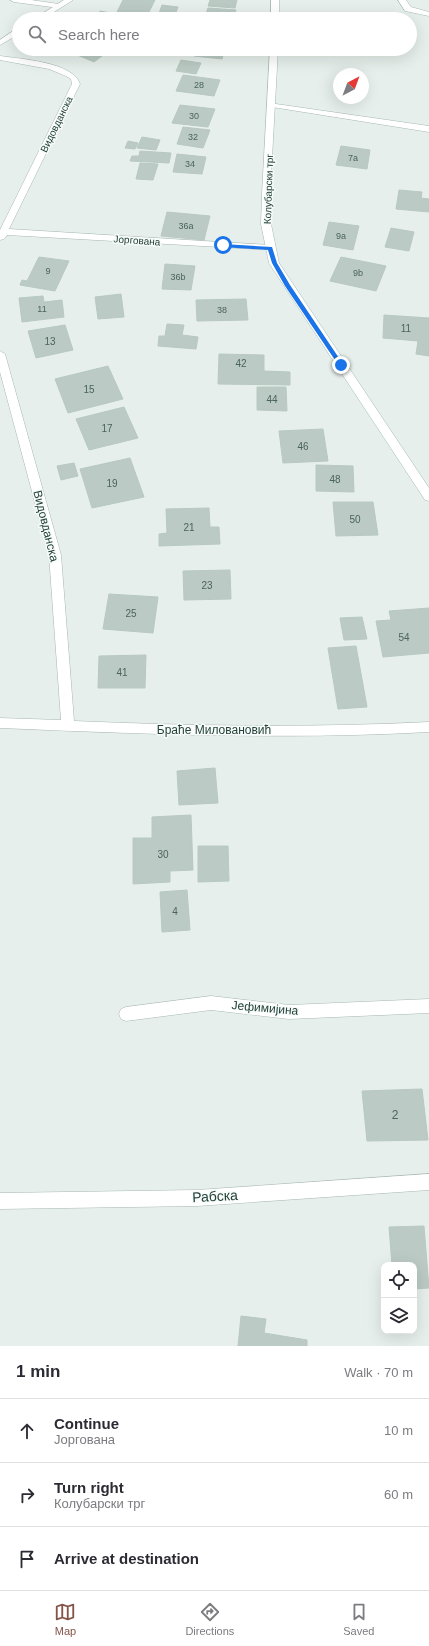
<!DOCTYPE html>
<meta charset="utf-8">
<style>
body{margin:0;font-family:Helvetica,sans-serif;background:#f2f2f3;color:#2b2b33}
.controls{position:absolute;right:12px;bottom:12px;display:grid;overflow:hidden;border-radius:8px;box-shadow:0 4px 16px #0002}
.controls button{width:36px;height:36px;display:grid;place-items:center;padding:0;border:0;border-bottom:1px solid #e1e1e2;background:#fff;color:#2b2b33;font:20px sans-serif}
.compass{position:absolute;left:333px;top:68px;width:36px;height:36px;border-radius:50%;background:#fff;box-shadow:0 4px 16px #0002;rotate:41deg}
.stop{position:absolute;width:12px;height:12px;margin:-9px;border:3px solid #1a73e8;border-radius:50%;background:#fff}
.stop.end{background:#1a73e8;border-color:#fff;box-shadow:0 1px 4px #0008}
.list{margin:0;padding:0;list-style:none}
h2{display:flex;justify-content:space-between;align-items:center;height:52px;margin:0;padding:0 16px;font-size:17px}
h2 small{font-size:13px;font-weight:400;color:#7c7c81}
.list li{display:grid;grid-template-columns:26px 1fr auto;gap:12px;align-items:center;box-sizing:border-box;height:64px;padding:0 16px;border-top:1px solid #e1e1e2}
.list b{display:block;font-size:15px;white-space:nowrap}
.list p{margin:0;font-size:13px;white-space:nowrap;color:#7c7c81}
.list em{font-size:13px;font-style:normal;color:#7c7c81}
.icon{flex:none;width:22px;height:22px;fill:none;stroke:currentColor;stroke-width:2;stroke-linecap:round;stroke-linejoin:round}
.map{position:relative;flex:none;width:429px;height:1346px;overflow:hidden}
.search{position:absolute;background:#fff;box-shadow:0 4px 16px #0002;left:12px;right:12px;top:12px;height:44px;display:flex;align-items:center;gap:10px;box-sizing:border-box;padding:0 14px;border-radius:22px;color:#7c7c81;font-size:15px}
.sheet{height:244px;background:#fff}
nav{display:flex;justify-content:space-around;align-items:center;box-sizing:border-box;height:56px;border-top:1px solid #e1e1e2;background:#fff;font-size:11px;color:#7c7c81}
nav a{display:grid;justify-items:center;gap:2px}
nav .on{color:#855347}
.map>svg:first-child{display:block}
.building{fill:#bbcac4;stroke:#b8c9c2}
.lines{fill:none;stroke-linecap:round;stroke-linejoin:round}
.lane-casing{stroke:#a8b8b2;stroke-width:1}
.street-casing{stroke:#a8b8b2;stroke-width:1}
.secondary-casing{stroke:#a4bbb3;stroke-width:1}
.lane{fill:#fff;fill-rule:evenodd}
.street{fill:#fff;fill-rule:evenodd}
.secondary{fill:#fff;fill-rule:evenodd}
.route{fill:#1a73e8}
.labels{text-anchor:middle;stroke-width:3;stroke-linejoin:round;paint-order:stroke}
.far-number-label{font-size:9px;fill:#4a645c}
.far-street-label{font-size:10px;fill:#24423a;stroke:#f7fbf9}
.number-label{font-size:10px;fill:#4a645c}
.street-label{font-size:12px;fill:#24423a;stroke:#f7fbf9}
.near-number-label{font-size:12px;fill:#4a645c}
.near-street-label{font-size:14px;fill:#24423a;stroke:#f7fbf9}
</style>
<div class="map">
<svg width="429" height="1346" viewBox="0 0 429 1346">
<rect width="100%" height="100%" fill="#e6efeb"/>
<g class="building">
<path d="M123,0H155L147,16L117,12Z"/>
<path d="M210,0H237L235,8L208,6Z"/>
<path d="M162,5L178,7L174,18L158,16Z"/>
<path d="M208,8L236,10L233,19H204Z"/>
<path d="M100,11L132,17L130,19H95Z"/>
<path d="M82,49H108L110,50L94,62L75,54Z"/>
<path d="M164,49H186L184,54L162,52Z"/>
<path d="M197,49H225L222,59L194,56Z"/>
<path d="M181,60L201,63L196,74L176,71Z"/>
<path d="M183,75L220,80L214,96L176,91Z"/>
<path d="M180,105L215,109L208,127L172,123Z"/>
<path d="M183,127L210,130L203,148L177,144Z"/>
<path d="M142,137L160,140L156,150L137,148Z"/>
<path d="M128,141L138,143L135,149L125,148Z"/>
<path d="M341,146L370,150L367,169L336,165Z"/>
<path d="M140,151L171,153L169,163L130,161L132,156H139Z"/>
<path d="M177,154L206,157L202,174L173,172Z"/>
<path d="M140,163L158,164L153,180L136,179Z"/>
<path d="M399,190L422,192L421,198L429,199V212L396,209Z"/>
<path d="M167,212L210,216L204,240L161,236Z"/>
<path d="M329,222L359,226L353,250L323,245Z"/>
<path d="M391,228L414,232L409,251L385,247Z"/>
<path d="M39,257L69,261L55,291L20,285L22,280L27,281Z"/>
<path d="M341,257L386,266L376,291L330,281Z"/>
<path d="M165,264L195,266L191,290L162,289Z"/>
<path d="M121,294L124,317L98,319L95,297Z"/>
<path d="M43,296L44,302L62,300L64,317L22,322L19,298Z"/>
<path d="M246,299L248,320L197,321L196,300Z"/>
<path d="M384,315L429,318V356L416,354L418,341L383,338Z"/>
<path d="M167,324L184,325L182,335L198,337L196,349L158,346L159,336H165Z"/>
<path d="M65,325L73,350L36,358L28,331Z"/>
<path d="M219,354L264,355V371L290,372V385L218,384Z"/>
<path d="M108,366L123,399L68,413L55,379Z"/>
<path d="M257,387H286L287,411L257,410Z"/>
<path d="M124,407L138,438L89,450L76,419Z"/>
<path d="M323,429L328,461L283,463L279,431Z"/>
<path d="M130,458L144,497L92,508L80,469Z"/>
<path d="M74,463L78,476L61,480L57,466Z"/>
<path d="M316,465L353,466L354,492L316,491Z"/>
<path d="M333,502H373L378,535L336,536Z"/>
<path d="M209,508L210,527H219L220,544L159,546V534L167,533L166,509Z"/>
<path d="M230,570L231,599L184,600L183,571Z"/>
<path d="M109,594L158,597L153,633L103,629Z"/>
<path d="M429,608V653L383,657L376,621L391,620L389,611Z"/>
<path d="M362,617L367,639L344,640L340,618Z"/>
<path d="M356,646L367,707L338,709L328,648Z"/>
<path d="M146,655L145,688H98L99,656Z"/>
<path d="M215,768L218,803L179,805L177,771Z"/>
<path d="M191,815L193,870L170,871V882L133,884V838H152V817Z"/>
<path d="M198,846H228L229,881L198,882Z"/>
<path d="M187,890L190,930L162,932L160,892Z"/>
<path d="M422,1089L428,1140L367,1141L362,1091Z"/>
<path d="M424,1226L429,1288L414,1289V1265H392L389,1227Z"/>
<path d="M241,1316L266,1319L264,1333L307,1340V1346H238Z"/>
</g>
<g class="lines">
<g class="lane-casing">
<path id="lane" d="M10,0H31L59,4L63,6L59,8L14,2Z"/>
</g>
<g class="street-casing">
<g id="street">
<path d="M64,0H73L43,19H34Z"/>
<path d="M398,0H406L411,7L429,12V16L405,11Z"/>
<path d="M16,29H19V34L0,45V40Z"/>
<path d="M0,56C21,59 73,62 80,84L9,229L270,245L273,246L275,248L273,250L7,235L4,239L0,240V230L72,84L71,79L66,76L49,69L0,60Z"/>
<path d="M269,103L429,126V132L272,107H269L268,105Z"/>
<path d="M0,351L5,354L61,555L74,721C192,726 311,728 429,722V732C286,740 142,734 0,728V718L61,720L49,555L0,372Z"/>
<path d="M211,996L289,1005L429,999V1013L289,1019L211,1010L126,1021L121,1019L119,1014L121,1009L126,1007Z"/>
<path d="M429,1174V1190L197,1206L0,1209V1193L197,1190Z"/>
</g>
</g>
<g class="secondary-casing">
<g id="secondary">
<rect x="271" y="0" width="8" height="19"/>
<path d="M270,49H278L270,194L271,224L279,263L429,488V501L425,500L269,263L261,224L262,194Z"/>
</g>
</g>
<use href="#lane" class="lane"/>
<use href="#street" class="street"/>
<use href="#secondary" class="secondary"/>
</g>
<path class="route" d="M223,244L272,247L277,263L290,285L343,364V366H339L285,286L272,263L268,250L221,247V245Z"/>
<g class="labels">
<g class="far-number-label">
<text x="199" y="88">28</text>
<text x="194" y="119">30</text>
<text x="193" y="140">32</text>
<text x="353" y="161">7a</text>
<text x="190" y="167">34</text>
<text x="186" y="229">36a</text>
<text x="341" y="239">9a</text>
<text x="48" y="274">9</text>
<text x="358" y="276">9b</text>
<text x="178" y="280">36b</text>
<text x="42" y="312">11</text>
<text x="222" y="313">38</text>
</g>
<g class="far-street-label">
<text transform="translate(56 124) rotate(-64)" y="4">Видовданска</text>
<text transform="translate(268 189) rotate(-88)" y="4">Колубарски трг</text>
<text transform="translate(137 240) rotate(4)" y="4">Јоргована</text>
</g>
<g class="number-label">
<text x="406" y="332">11</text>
<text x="50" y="345">13</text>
<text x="241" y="367">42</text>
<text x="89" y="393">15</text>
<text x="272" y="403">44</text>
<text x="107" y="432">17</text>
<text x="303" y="450">46</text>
<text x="335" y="483">48</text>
<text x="112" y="487">19</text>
<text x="355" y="523">50</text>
<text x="189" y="531">21</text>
<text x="207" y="589">23</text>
<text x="131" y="617">25</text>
<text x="404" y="641">54</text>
<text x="122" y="676">41</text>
<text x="163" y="858">30</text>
<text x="175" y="915">4</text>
</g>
<g class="street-label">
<text transform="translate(46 526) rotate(76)" y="4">Видовданска</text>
<text x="214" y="734">Браће Миловановић</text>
<text transform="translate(265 1008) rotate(5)" y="4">Јефимијина</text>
</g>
<g class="near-number-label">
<text x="395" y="1119">2</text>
</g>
<g class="near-street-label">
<text transform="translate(215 1196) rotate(-3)" y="5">Рабска</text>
</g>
</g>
</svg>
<div class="controls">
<button><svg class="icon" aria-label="locate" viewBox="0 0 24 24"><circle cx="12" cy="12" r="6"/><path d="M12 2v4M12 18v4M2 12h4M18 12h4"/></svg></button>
<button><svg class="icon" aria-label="layers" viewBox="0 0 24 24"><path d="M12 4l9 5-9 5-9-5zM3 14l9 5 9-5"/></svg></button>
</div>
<svg class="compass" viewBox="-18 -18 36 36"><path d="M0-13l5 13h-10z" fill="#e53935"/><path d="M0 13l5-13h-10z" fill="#7c7c81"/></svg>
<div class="stop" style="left:223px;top:245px"></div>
<div class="stop end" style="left:341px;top:365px"></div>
<div class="search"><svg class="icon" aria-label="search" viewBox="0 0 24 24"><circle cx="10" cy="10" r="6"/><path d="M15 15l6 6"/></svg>Search here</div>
</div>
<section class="sheet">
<h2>1 min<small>Walk · 70 m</small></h2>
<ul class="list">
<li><svg class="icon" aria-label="ahead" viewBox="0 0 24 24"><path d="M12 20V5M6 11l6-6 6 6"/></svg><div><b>Continue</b><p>Јоргована</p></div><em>10 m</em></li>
<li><svg class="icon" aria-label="right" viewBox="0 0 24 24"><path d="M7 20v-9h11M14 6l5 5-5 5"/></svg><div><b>Turn right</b><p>Колубарски трг</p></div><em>60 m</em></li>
<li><svg class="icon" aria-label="arrive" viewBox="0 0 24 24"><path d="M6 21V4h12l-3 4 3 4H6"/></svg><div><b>Arrive at destination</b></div></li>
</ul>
</section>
<nav>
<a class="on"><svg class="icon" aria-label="map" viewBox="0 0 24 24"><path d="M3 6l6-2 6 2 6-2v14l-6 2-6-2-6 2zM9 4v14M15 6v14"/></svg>Map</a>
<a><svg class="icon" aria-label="directions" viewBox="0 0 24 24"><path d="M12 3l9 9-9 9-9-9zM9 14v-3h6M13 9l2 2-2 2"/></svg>Directions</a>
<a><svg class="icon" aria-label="saved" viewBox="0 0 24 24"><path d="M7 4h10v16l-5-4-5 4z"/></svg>Saved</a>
</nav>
